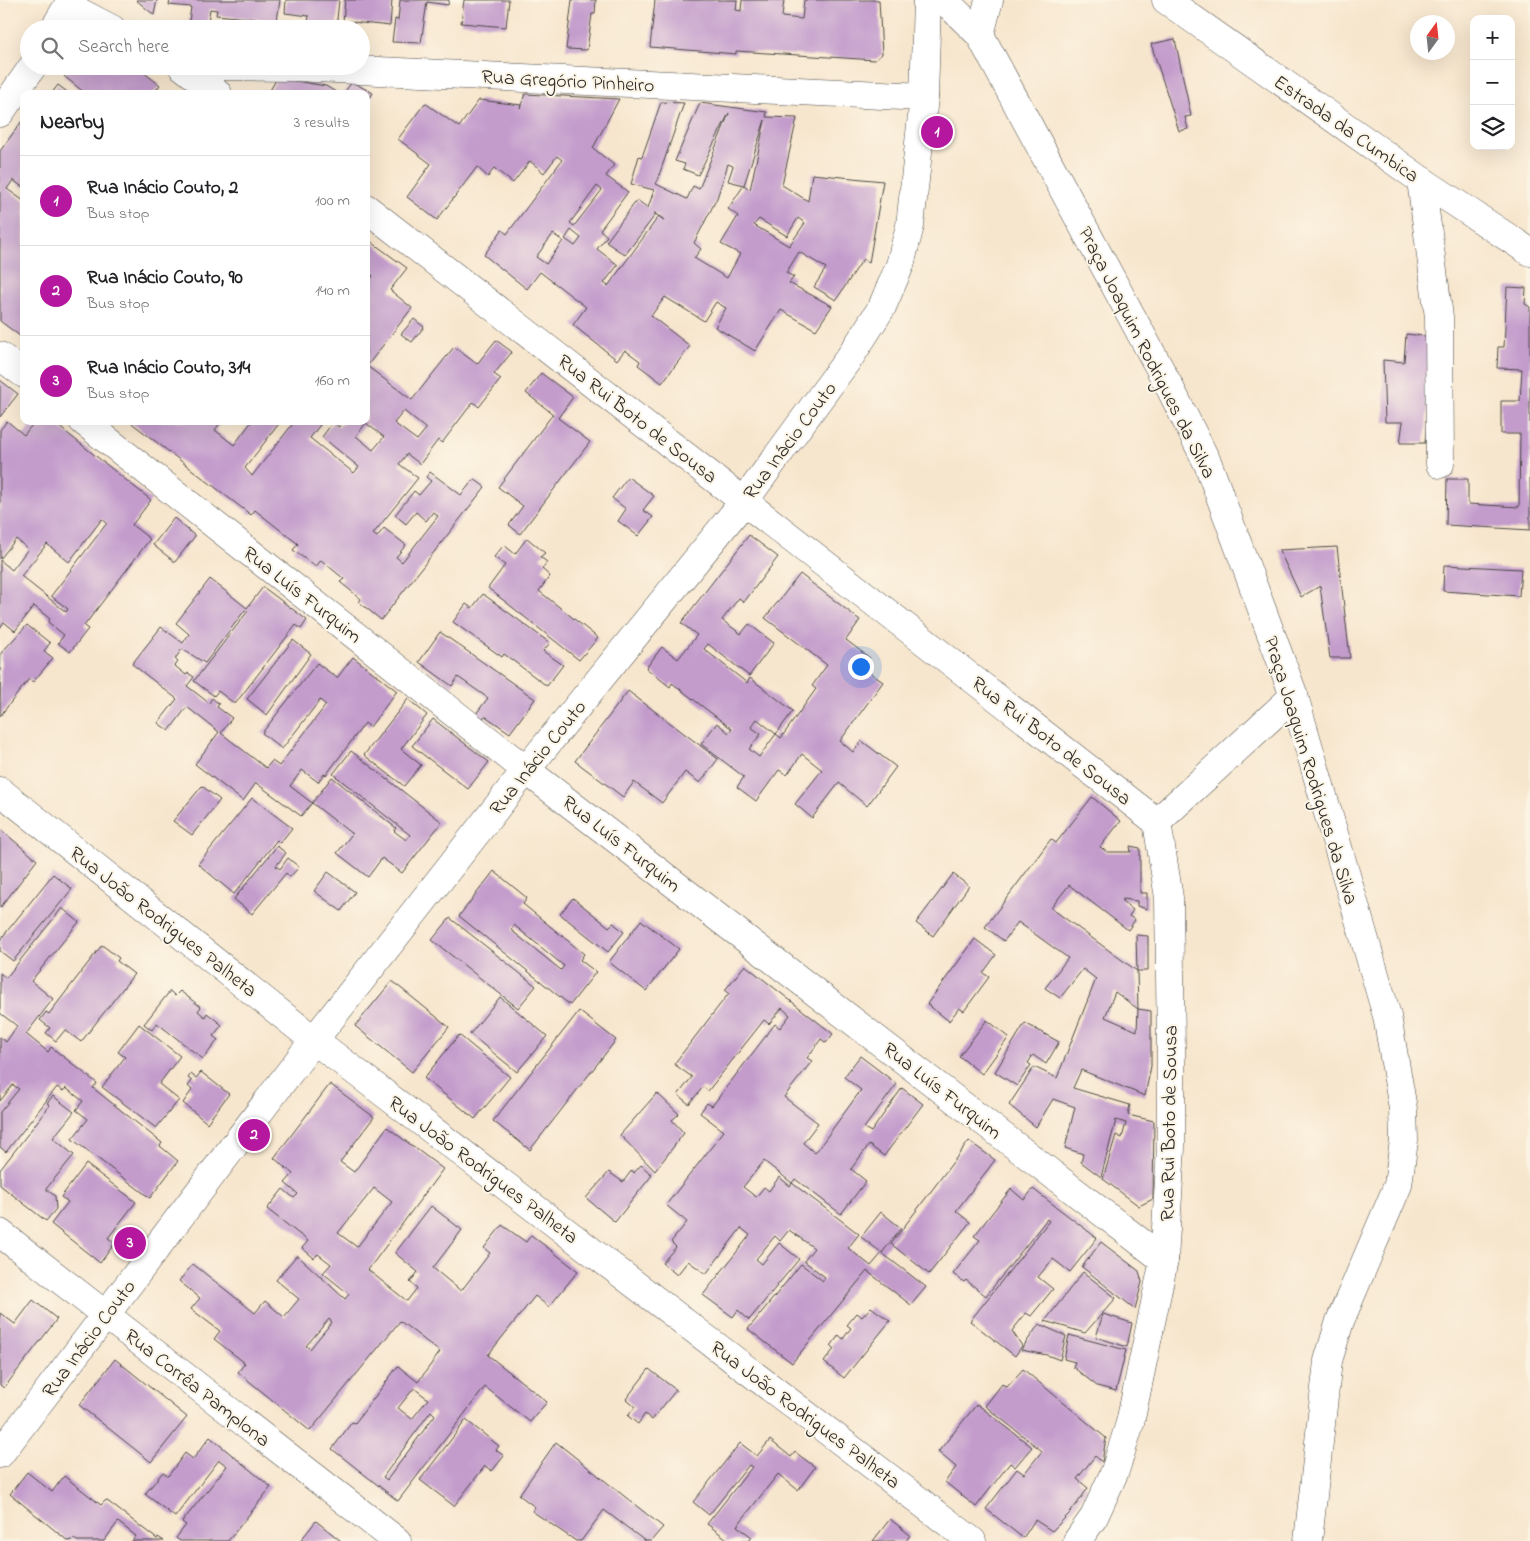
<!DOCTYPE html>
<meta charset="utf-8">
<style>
body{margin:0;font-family:"Indie Flower",sans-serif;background:#f6f6f6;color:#202124}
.controls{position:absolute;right:15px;top:15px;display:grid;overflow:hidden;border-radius:10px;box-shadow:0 5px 20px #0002}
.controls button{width:45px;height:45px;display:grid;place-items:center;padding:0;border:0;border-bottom:1px solid #e0e0e0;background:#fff;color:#202124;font:25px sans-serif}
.compass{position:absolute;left:1410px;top:15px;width:45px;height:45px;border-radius:50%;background:#fff;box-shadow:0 5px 20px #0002;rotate:15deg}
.you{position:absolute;left:860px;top:666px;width:18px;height:18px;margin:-12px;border:4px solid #fff;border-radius:50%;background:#1a73e8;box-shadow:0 0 0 8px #1a73e833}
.badge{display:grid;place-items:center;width:32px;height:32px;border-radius:50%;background:#b5179e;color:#fff;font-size:16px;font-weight:700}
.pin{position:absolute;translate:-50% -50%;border:2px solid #fff;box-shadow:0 1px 5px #0006}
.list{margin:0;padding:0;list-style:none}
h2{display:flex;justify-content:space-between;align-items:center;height:65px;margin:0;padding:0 20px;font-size:21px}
h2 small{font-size:16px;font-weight:400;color:#757577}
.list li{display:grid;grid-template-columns:32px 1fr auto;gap:15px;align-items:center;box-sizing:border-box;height:90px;padding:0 20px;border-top:1px solid #e0e0e0}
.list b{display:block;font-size:19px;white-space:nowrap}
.list p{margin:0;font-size:16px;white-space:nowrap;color:#757577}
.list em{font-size:16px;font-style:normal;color:#757577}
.icon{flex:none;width:28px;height:28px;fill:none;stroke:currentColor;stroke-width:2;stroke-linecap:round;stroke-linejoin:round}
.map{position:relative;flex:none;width:1530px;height:1541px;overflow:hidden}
.search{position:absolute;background:#fff;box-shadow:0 5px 20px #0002;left:20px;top:20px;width:350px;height:55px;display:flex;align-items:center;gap:12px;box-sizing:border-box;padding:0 18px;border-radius:28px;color:#757577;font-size:19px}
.panel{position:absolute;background:#fff;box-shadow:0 5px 20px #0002;left:20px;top:90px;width:350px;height:335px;border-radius:10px}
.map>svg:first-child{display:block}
.building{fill:#c39ccc;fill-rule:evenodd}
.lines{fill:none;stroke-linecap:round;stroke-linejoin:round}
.minor-casing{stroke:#4a4743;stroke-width:29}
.minor{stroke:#fff;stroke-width:28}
.labels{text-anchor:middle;stroke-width:4;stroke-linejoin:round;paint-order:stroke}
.street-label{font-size:20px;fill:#2b2b2b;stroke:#fcf5e5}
</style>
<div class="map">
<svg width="1530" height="1541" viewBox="0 0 1530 1541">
<rect width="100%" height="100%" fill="#fcf5e5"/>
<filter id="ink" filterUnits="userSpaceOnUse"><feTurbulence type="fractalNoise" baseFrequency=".02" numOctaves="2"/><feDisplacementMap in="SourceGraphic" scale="10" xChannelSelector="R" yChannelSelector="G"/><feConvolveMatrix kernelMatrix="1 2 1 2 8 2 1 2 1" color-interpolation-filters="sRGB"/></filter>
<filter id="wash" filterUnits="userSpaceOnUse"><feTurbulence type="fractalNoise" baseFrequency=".0096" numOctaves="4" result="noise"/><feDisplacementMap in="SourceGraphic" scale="20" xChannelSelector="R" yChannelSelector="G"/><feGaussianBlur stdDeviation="1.12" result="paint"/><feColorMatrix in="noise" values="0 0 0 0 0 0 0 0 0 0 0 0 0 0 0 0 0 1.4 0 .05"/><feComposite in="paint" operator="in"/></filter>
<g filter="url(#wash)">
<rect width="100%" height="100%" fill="#f7e6ce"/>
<g id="blocks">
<g class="building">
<path d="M136,0H157L154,15Z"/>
<path d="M170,0H280L277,21L216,15L217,10L210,9L207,29H188L191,7L169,5Z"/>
<path d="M286,0H339L336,29H307L309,16L285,13Z"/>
<path d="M345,0H392L390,26L343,21Z"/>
<path d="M400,0H449L448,5L427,2L421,43L392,42L395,19L398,20Z"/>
<path d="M464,0H509L506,27L461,23Z"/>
<path d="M572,0H596L595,14H592L587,50L566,49Z"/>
<path d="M655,0H737L736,10L741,11L742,0H784L782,17L802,19L804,0H879L882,54L875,60L736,51V54L650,47Z"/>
<path d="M1175,39L1191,116L1185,117L1188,129L1179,131L1151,44Z"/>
<path d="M70,66H135L160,85L153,94H86L64,76Z"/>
<path d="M277,78L326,86L339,94H268Z"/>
<path d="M352,82L373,93L366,104V94H343Z"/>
<path d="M58,85L70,94H51Z"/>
<path d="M525,94L619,99L593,148L614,165L606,176L628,192L600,230L607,236L597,249L618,265L604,283L608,286L659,216L664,220L654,213L656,214L625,255L606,242L637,200L648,208L654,190L631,184L639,156L642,157L661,102L684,103L656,184L687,199L693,186L699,189L729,113L698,175L683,169L685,164L675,161L700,103L767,112L766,117L797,118L782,185L808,201L812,174L883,181L869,263L863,259L836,300L814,287L826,268L799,252L786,273L794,277L789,283L832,306L816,330L781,310L755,351L715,327L726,308L716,302L704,321L665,297L651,316L690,346L662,383L638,365L640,361L625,350L617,360L573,325L586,307L540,272L527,289L484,255L502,230L507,234L562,160L557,156L544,173L530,161L513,183L494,168L488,177L477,167L437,220L407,197L431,164L398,139L425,103L459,127L479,100L521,105L520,108ZM765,120L750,190L744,185L728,209L738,216L721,244L740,254L727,278L694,258L701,249L694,243L717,198L728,164L733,166L728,181L744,185ZM597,186L602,190L574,226L570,223ZM798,218L805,223L789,246L754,225L759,219L787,236ZM571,230L581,238L575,246L565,239ZM553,234L563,241L546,264L536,257Z"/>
<path d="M22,121L24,188L13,180L7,189L24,201V339L0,321V151Z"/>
<path d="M366,238L407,268L390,290L412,308L367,366L412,400L454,347L477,364L496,340L512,352L494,374L501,379L479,407L473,402L442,443L438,440L420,464L407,454L399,464L418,478L373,534L377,537L384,528L406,545L396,557L402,562L438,516L433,512L426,521L416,512L406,524L395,515L414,491L419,495L431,481L426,477L430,472L461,495L474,479L485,487L381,620L359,602L361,599L340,582L344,579L321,560L316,567L293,550L298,544L255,510L251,515L129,421H222L215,430L234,445L252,421H281L245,468L252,476L295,421H323L310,438L354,473L359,467L322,437L333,422L339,427L344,421H366V285L373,276L366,270ZM404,411L426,429L417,440L394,423ZM366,423L384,437L373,450L356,436Z"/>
<path d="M1507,287L1526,288L1525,304L1530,307V530L1446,525L1447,479H1468V504L1519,507L1520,434H1501V401H1520L1522,369L1497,368L1498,347H1504Z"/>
<path d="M414,319L424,327L412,342L401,334Z"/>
<path d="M1406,334L1433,337L1425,443H1400L1403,422H1385L1383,360L1404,362Z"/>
<path d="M541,373L573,397L558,418L590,442L520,534L509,525L523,506L498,487L553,414L526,393Z"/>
<path d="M0,380L18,394L0,417Z"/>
<path d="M7,421L24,435L35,421H52L151,500L132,525L150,539L84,626L88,629L70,652L58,643L64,635L48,622L50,619L34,606L15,631L4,622L0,628V560L12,570L28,549L16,539L0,559V430ZM102,519L107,523L51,596L68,609L66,612L21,576L47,544L69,562Z"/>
<path d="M628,477L654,496L643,510L653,517L638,536L618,521L626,509L612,498Z"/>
<path d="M174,518L195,536L175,562L153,545Z"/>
<path d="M749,535L778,557L744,602L739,598L722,620L741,634L749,624L774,643L749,676L708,644L704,649L747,683L750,678L793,711L776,734L757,719L751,727L761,734L749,749L759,757L776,734L781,738L816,689L812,686L827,665L765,618L800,574L860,620L846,640L870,658L863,668L883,682L840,741L853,752L862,741L896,767L867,806L839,783L812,818L795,804L822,770L802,754L787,775L779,770L756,801L737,787L744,777L701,744L717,723L729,733L732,729L672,683L670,687L646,668L662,647L678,659L697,635L681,623Z"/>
<path d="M527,538L545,553L540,557L547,562L542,569L550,576L539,591L598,638L579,660L488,588L505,565L494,557L504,545L515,554Z"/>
<path d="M1337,547L1350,658H1330L1320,586L1301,597L1279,550Z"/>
<path d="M1444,565L1521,569L1519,596L1443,591Z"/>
<path d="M210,579L247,608L263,587L307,620L301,629L296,625L235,704L218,691L214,696L194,681L248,611L245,610L205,663L182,649L175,659L178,662L175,666L186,675L188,673L194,677L187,686L209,703L212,698L219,704L217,707L232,718L221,733L266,768L272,761L279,766L326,705L320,700L282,749L262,733L317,663L337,678L353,657L397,691L370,727L365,723L326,775L324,774L318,782L302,770L290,786L312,803L332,777L396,828L394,831L406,840L410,835L333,774L351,751L442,822L402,873L382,858L368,877L337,853L352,834L312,803L301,816L256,783L243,801L195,764L219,732L187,707L169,731L158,723L177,699L132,664L161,627L183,643L189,634L176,623Z"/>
<path d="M483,594L550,643L543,651L563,665L547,686L504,654L502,657L453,622L466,604L472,608Z"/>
<path d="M27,625L50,643L44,651L53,658L33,682L29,679L0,716L1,653Z"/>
<path d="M440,632L535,699L510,733L485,716L482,719L475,715L488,698L458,677L452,686L419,662Z"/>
<path d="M293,640L311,654L267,715L247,699Z"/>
<path d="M628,691L718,759L700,783L685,772L662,803L634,782L623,797L575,761Z"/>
<path d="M408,699L427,715L401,749L421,765L404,786L364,755Z"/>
<path d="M433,719L489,762L468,789L412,746Z"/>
<path d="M202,786L220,800L192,835L173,821Z"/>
<path d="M1092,797L1121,821L1100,847L1107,852H1131L1130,846L1140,848V893H1147V909L1137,906V901L1123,899L1122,901L1133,910L1129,916L1135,920L1128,930L1069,885L1051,908L1137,971L1136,935L1148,936V971H1137L1138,1009L1115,992L1105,1017L1137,1031L1138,1009L1151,1011V1066L1145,1096L1081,1070L1073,1088L1130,1105L1128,1115L1154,1121L1153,1199L1139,1206L1103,1179L1116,1135L1122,1138L1126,1123L1116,1120L1101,1177L1081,1162L1083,1154L1065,1148L1075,1107L1053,1099L1036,1127L1009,1105L1034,1067L1057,1078L1096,979L1083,969L1060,998L1045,988L1068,958L1018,922L1004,941L985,927L1051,839L1056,843Z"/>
<path d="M252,798L292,828L280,843L277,840L234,894L198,864Z"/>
<path d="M0,829L37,860L0,908Z"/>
<path d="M277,846L286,853L276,866L280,869L288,858L299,867L290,877L286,873L252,914L234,899Z"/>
<path d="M494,871L527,898L523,904L584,954L580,960L596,972L570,1005L459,916ZM514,925L564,966L561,970L511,930Z"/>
<path d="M328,872L355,892L341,911L314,891Z"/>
<path d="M53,874L72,889L13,961L0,951V940Z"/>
<path d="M953,874L969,886L933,936L916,923Z"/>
<path d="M573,898L609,927L613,923L624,932L608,952L560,914Z"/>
<path d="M62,908L79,922L31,981L53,999L26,1034L48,1052L51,1047L97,1083L93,1088L162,1143L160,1146L178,1161L150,1198L72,1139L88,1119L76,1110L83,1101L66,1088L63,1091L57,1087L6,1152L0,1147V1112L19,1089L13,1085L0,1101V1037L6,1042L17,1026L0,1013V973L6,978Z"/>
<path d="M450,918L536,986L518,1008L432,940Z"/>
<path d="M641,920L679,949L646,991L609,962Z"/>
<path d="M975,939L996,955L983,973L989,977L964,1011L959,1008L949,1021L927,1004Z"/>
<path d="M102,945L119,958L117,961L134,974L81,1042L65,1030L56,1041L46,1033L50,1028L40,1020L46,1012L49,1014Z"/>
<path d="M745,965L833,1034L826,1043L821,1039L807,1058L812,1061L784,1097L818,1123L803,1143L815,1153L861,1090L844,1077L860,1056L897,1084L864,1128L871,1132L902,1088L923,1104L884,1156L869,1145L851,1169L866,1181L841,1214L795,1179L792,1183L859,1234L848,1248L871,1266L882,1253L926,1287L911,1305L867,1271L792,1363L748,1329L801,1264L823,1281L825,1277L804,1261L814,1248L789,1230L780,1241L775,1236L756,1259L762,1264L779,1243L799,1259L749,1320L738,1310L733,1317L703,1295L750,1235L741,1228L706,1274L688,1261L677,1275L662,1263L676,1247L671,1242L687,1222L666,1205L724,1131L700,1113L707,1103L712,1106L775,1024L780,1028L790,1015L782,1008L769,1024L764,1020L708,1091L703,1087L689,1104L678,1095L692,1077L674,1064L729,993L725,990ZM764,1161L792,1183L790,1186L779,1177L769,1191L764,1187L756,1197L743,1187Z"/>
<path d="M392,981L449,1027L412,1072L355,1026Z"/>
<path d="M170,991L175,996L180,991L201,1007L198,1011L205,1017L207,1013L222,1025L213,1036L218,1040L203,1059L157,1023L152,1030L144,1024Z"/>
<path d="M500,997L547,1036L517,1072L470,1034Z"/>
<path d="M579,1011L616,1040L530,1150L493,1121Z"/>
<path d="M987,1020L1009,1037L982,1074L959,1056Z"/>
<path d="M1025,1023L1059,1042L1046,1064L1033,1055L1028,1063L1031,1065L1017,1086L995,1072Z"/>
<path d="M139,1024L180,1056L159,1084L179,1100L156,1128L102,1087L125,1057L118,1052Z"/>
<path d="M459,1035L510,1077L475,1119L424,1078Z"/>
<path d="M201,1072L229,1094L207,1123L183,1103L192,1090L188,1086L192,1081L188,1078L191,1074L196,1078Z"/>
<path d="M330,1084L374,1117L340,1162L354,1172L387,1127L443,1169L368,1270L407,1301L417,1288L410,1282L418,1272L395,1253L431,1206L462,1230L433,1268L461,1291L490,1253L484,1248L502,1225L526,1242L531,1235L578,1271L549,1307L535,1296L488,1355L547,1402L530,1422L485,1387L398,1501L332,1449L352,1422L355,1423L398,1366L418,1382L440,1352L400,1321L310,1431L238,1372L245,1363L214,1339L220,1331L191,1309L200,1298L179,1281L193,1264L255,1313L265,1301L284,1317L299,1299L276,1280L297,1255L345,1299L349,1294L323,1273L331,1264L318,1254L314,1258L302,1248L308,1241L267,1209L283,1189L294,1198L298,1194L285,1183L293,1174L274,1158ZM374,1188L392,1202L357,1247L338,1233ZM329,1319L332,1322L310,1349L306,1346ZM414,1388L428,1399L412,1419L398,1408ZM431,1411L435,1415L387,1480L383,1477Z"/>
<path d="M657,1093L679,1114L672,1120L684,1133L655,1171L620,1135Z"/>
<path d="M53,1096L74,1112L53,1138L74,1155L46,1189L55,1196L56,1209L46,1221L0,1185V1170L50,1105L47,1103Z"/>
<path d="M969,1141L995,1160L956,1211L970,1222L929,1274L891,1244Z"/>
<path d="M86,1164L136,1202L108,1238L115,1243L100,1263L51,1224L68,1202L61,1197Z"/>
<path d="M641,1165L652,1175L615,1222L586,1198L609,1172L623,1182L632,1170L634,1173Z"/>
<path d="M1011,1189L1024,1200L1033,1189L1097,1238L1070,1272L1053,1259L1038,1277L1053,1289L1031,1316L1026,1313L1012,1331L1022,1346L1015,1356L970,1321L1049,1221L1047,1219L986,1296L966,1280L964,1282L953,1274L980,1240L974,1236Z"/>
<path d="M881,1212L901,1228L882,1253L861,1237Z"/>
<path d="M1101,1242L1139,1271L1142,1282L1135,1309L1082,1267Z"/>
<path d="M1083,1272L1116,1298L1085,1333L1045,1321Z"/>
<path d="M33,1300L57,1319L4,1388L0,1385V1313L15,1324Z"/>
<path d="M871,1307L890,1321L844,1378L824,1362L834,1349L831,1346L839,1335L843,1339L851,1328L847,1325L857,1313L862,1317Z"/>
<path d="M1103,1314L1132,1323L1127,1347L1096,1337Z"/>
<path d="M1039,1324L1066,1336L1060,1360L1047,1355L1021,1350Z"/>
<path d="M1069,1335L1126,1350L1116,1391L1097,1386L1073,1367L1075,1362L1064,1359Z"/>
<path d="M115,1359L187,1417L151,1462L79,1405Z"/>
<path d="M649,1369L676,1390L652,1420L645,1414L638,1424L628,1416L635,1407L626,1399Z"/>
<path d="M1023,1369L1106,1438L1102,1462L1095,1456L1077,1479L1088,1488L1071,1512L1052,1531L1035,1520L1023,1538L986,1509L1017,1469L1024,1474L1042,1451L985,1406L1002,1384L1007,1387Z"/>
<path d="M977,1404L1032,1447L1015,1467L1010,1463L976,1507L945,1482L956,1467L938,1452Z"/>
<path d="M466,1420L499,1446L496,1450L504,1456L492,1471L485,1466L454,1506L420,1480Z"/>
<path d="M210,1437L271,1487L228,1541H180L176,1538L186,1525L182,1522L227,1466L219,1460L175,1517L145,1494L163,1472L168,1476L185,1453L193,1459Z"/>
<path d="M770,1440L791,1457L795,1452L815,1467L798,1490L778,1474L737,1526L752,1537L749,1541H725L727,1539L707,1524L752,1467L749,1465L709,1515L693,1502L740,1443L757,1456Z"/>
<path d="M556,1442L663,1527L651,1541H645L604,1510L581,1541H576L532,1511L535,1507L519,1495Z"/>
<path d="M27,1472L52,1492L64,1476L101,1505L106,1500L157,1539L158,1537L164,1541H132L136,1536L118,1522L104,1541H77L74,1539L68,1541L10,1494Z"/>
<path d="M890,1519L910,1535L906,1541H873Z"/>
<path d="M316,1521L341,1541H300Z"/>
</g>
</g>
</g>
<g filter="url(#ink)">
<use href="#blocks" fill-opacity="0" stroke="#4a4743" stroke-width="1"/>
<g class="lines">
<g class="minor-casing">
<g id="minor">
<path d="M944,0L980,35L1168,384L1208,464L1294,696L1387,1016L1403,1109L1404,1140L1398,1185L1340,1321L1328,1361L1308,1541"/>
<path d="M1166,0L1421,180L1530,252"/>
<path d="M68,6L112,29"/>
<path d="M54,29L71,0"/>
<path d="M980,35L989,0"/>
<path d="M182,66L218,94"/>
<path d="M212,66L294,67L924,97"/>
<path d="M0,113L33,66"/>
<path d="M1421,180L1439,317L1440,464"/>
<path d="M366,208L1157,822L1169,898L1171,1050V1148L1164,1260L1130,1423L1115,1471L1094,1517L1077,1541"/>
<path d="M0,356L24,374"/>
<path d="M83,421L526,770L1164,1260"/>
<path d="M0,791L314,1040L972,1541"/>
<path d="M1157,822L1294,696"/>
<path d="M0,1233L397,1541"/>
<path d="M0,1454L314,1040L526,770L745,500L852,354L882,307L900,265L910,226L924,97L927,0"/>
</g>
</g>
<use href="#minor" class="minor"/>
</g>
</g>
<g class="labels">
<g class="street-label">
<text transform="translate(568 80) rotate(3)" y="7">Rua Gregório Pinheiro</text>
<text transform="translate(1347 128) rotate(35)" y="7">Estrada da Cumbica</text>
<text transform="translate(1148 352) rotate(63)" y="7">Praça Joaquim Rodrigues da Silva</text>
<text transform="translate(638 418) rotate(38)" y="7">Rua Rui Boto de Sousa</text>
<text transform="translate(789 440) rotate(-53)" y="7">Rua Inácio Couto</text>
<text transform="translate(303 594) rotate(38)" y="7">Rua Luís Furquim</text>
<text transform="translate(1052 740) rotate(38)" y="7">Rua Rui Boto de Sousa</text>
<text transform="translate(537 757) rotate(-51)" y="7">Rua Inácio Couto</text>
<text transform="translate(1312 770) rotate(73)" y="7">Praça Joaquim Rodrigues da Silva</text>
<text transform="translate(622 843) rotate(38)" y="7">Rua Luís Furquim</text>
<text transform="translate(164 921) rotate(38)" y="7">Rua João Rodrigues Palheta</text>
<text transform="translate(943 1090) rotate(38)" y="7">Rua Luís Furquim</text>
<text transform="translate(1168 1123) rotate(-89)" y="7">Rua Rui Boto de Sousa</text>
<text transform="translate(484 1169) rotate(37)" y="7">Rua João Rodrigues Palheta</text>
<text transform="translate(88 1338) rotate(-53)" y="7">Rua Inácio Couto</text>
<text transform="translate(198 1387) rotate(38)" y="7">Rua Corrêa Pamplona</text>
<text transform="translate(806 1414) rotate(37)" y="7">Rua João Rodrigues Palheta</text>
</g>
</g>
</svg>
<div class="controls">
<button>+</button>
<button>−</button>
<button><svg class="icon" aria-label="layers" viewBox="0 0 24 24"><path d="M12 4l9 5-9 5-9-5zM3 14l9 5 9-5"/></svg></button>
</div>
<svg class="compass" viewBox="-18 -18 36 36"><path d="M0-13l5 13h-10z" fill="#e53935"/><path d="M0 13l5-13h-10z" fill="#757577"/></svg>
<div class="you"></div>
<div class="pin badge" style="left:937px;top:132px">1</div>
<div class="pin badge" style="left:254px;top:1135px">2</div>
<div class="pin badge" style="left:130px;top:1243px">3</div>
<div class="search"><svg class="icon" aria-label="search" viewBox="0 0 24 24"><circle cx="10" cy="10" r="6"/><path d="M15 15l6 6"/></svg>Search here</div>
<section class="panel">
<h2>Nearby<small>3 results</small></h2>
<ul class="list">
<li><span class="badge">1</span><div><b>Rua Inácio Couto, 2</b><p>Bus stop</p></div><em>100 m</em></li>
<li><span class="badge">2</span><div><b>Rua Inácio Couto, 90</b><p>Bus stop</p></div><em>140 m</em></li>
<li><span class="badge">3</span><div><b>Rua Inácio Couto, 314</b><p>Bus stop</p></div><em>160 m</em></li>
</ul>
</section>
</div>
